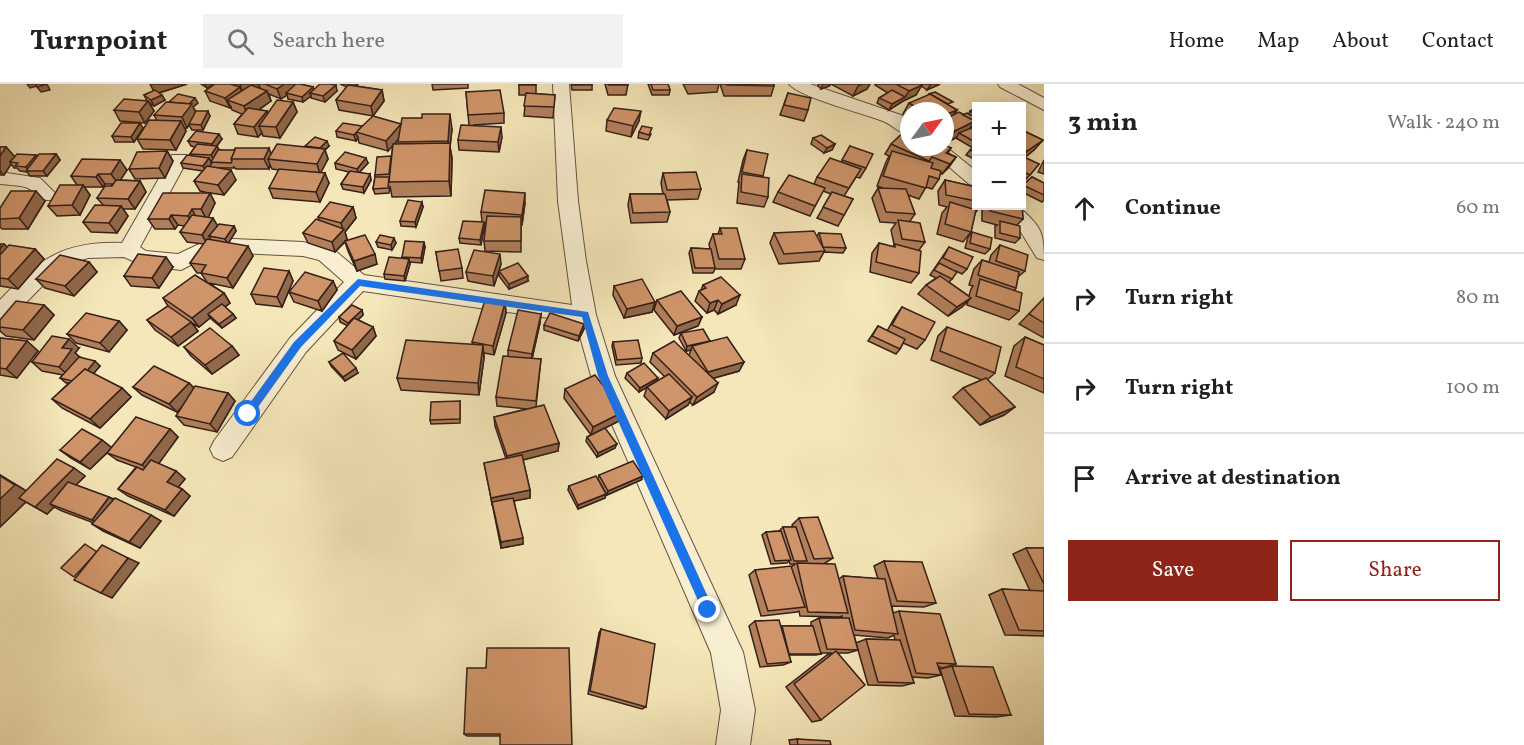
<!DOCTYPE html>
<meta charset="utf-8">
<style>
body{margin:0;font-family:Vollkorn,serif;background:#f2f2f2;color:#202124}
.controls{position:absolute;right:18px;top:18px;display:grid;overflow:hidden;border-radius:0px;box-shadow:0 3px 15px #0003}
.controls button{width:54px;height:54px;display:grid;place-items:center;padding:0;border:0;border-bottom:2px solid #e0e0e0;background:#fff;color:#202124;font:30px sans-serif}
.compass{position:absolute;left:900px;top:18px;width:54px;height:54px;border-radius:50%;background:#fff;box-shadow:0 3px 15px #0003;rotate:57deg}
.stop{position:absolute;width:18px;height:18px;margin:-14px;border:4px solid #1a73e8;border-radius:50%;background:#fff}
.stop.end{background:#1a73e8;border-color:#fff;box-shadow:0 2px 6px #0008}
.list{margin:0;padding:0;list-style:none}
h2{display:flex;justify-content:space-between;align-items:center;height:78px;margin:0;padding:0 24px;font-size:26px}
h2 small{font-size:20px;font-weight:400;color:#757577}
.list li{display:grid;grid-template-columns:39px 1fr auto;gap:18px;align-items:center;box-sizing:border-box;height:90px;padding:0 24px;border-top:2px solid #e0e0e0}
.list b{display:block;font-size:22px;white-space:nowrap}
.list em{font-size:20px;font-style:normal;color:#757577}
.actions{display:flex;gap:12px;padding:18px 24px}
.actions a{flex:1;padding:14px 0;border:2px solid #8f2418;border-radius:0px;text-align:center;font-size:21px;color:#8f2418}
.actions .main{background:#8f2418;color:#fff}
.icon{flex:none;width:33px;height:33px;fill:none;stroke:currentColor;stroke-width:2;stroke-linecap:round;stroke-linejoin:round}
.map{position:relative;flex:none;width:1044px;height:661px;overflow:hidden}
header{display:flex;align-items:center;gap:36px;box-sizing:border-box;height:84px;padding:0 30px;background:#fff;border-bottom:2px solid #e0e0e0}
header strong{font-size:28px}
nav{display:flex;gap:33px;margin-inline-start:auto;font-size:21px}
.search{width:420px;height:54px;background:#f2f2f2;display:flex;align-items:center;gap:15px;box-sizing:border-box;padding:0 21px;border-radius:0px;color:#757577;font-size:22px}
main{display:flex}
aside{flex:1;background:#fff}
.map>svg:first-child{display:block}
.lines{fill:none;stroke-linecap:round;stroke-linejoin:round}
.minor-casing{stroke:#655240;stroke-width:2}
.minor{fill:#f8efd2;fill-rule:evenodd}
.wall{fill:#b27f5b;stroke:#352018;stroke-width:1.5}
.shaded-wall{fill:#91684a;stroke:#352018;stroke-width:1.5}
.building{fill:#cf946a;stroke:#352018;stroke-width:1.5}
.route{fill:#1a73e8}
</style>
<header>
<strong>Turnpoint</strong>
<div class="search"><svg class="icon" aria-label="search" viewBox="0 0 24 24"><circle cx="10" cy="10" r="6"/><path d="M15 15l6 6"/></svg>Search here</div>
<nav><a>Home</a><a>Map</a><a>About</a><a>Contact</a></nav>
</header>
<main>
<div class="map">
<svg width="1044" height="661" viewBox="0 0 1044 661">
<rect width="100%" height="100%" fill="#f5e7b9"/>
<filter id="stains"><feTurbulence type="fractalNoise" baseFrequency=".00333" numOctaves="4"/><feColorMatrix values="0 0 0 0 .2 0 0 0 0 .09 0 0 0 0 .02 0 0 0 .5 -.17"/></filter>
<radialGradient id="worn" r=".72"><stop offset=".6" stop-color="#630" stop-opacity="0"/><stop offset="1" stop-color="#630" stop-opacity=".3"/></radialGradient>
<g class="lines">
<g class="minor-casing">
<g id="minor">
<path d="M553,0H569L578,117L586,177L596,231L615,292L743,568L755,626L750,661H716L721,626L711,569L591,292L576,238L363,207L306,268L232,373L223,377L214,373L210,365L214,357L290,254L344,198L319,176L303,172L215,168L181,186L142,181L124,173L88,174L72,179L52,192L8,237L0,240V216C38,175 64,157 122,159L170,75L172,71H186L188,75L140,163L146,167L178,170L212,154L303,158L333,165L364,191L572,221L558,117Z"/>
<path d="M789,0H810L901,31L909,37V51C898,49 891,39 880,36C862,29 799,13 789,0Z"/>
<path d="M998,0H1018L1044,14V26L1000,3Z"/>
<path d="M945,62L976,87V102L969,100L926,63Z"/>
<path d="M0,88L40,94L57,111L54,115C38,120 37,106 25,103C17,101 8,101 0,100Z"/>
<path d="M997,122H1018C1040,142 1044,146 1044,176L1037,174L1019,145Z"/>
</g>
</g>
<use href="#minor" class="minor"/>
</g>
<g class="wall">
<path d="M187,0L159,9L165,16L154,22L149,18L154,27L145,39L120,37L114,26L147,17L144,11L154,7Z"/>
<path d="M201,0H300L313,3V6L337,7L325,18L311,14V12L303,18L288,15L287,11L281,15L269,10L271,17L259,26L267,27L268,29L293,18L297,28L280,54L263,52L262,49L258,53L238,50L234,40L242,30L232,26L231,23L230,24L210,17L205,7L214,1L207,4Z"/>
<path d="M340,0H358L356,2L382,6L384,17L373,32L339,26L336,16L347,3Z"/>
<path d="M432,0H468V4L433,6Z"/>
<path d="M519,0H536V10L555,11L553,34L524,32L526,11H519Z"/>
<path d="M571,0H592V6H572Z"/>
<path d="M605,0H628L626,11H608Z"/>
<path d="M648,0H668L670,6L669,11H652Z"/>
<path d="M683,0H719L717,8L688,10Z"/>
<path d="M720,0H774V2L771,12H724Z"/>
<path d="M818,0H831L829,2L821,5L818,2Z"/>
<path d="M831,0H870L867,5L853,12Z"/>
<path d="M875,0H940L927,6L921,2L916,11L903,17L889,26L877,19L879,14L888,9L875,1Z"/>
<path d="M466,8L504,29V39L473,41L502,53L499,68L459,66L458,56L469,41Z"/>
<path d="M788,9L808,26L804,37L780,31Z"/>
<path d="M198,19L193,23L196,28L210,32L203,46H192L189,41L187,44H184L186,47L176,66L143,65L137,55L157,37L154,31Z"/>
<path d="M909,19L950,22L957,26L954,31L969,30L970,27L976,24V61L971,63L956,54L957,53L948,58L945,56V27H909V33L903,30Z"/>
<path d="M607,36L639,37L631,53L606,47Z"/>
<path d="M401,40L452,45L450,63L452,74L451,112L392,113L390,102L389,109L375,110L373,105L375,93V91L391,76L393,61L388,67L359,59L358,54L356,57L337,53L336,47L362,42Z"/>
<path d="M143,44L134,58H115L112,52Z"/>
<path d="M1022,46L1043,56L1034,66L1024,74L1039,80L1022,100Z"/>
<path d="M639,48L651,50L648,56L638,54Z"/>
<path d="M813,54L835,60L832,66L824,69L811,60Z"/>
<path d="M222,55L217,62L219,66L271,70L305,63L329,62L325,66L328,75L321,88L329,99L320,118L273,114L269,104L279,86L272,85L270,81L269,85H236L234,83V84H219L236,96L224,111L210,109L215,119L208,133L217,142H234L236,147L228,159L253,172L233,204L209,199L224,209L230,219L225,223L233,230L236,234L222,244L210,234L199,243L192,239L198,247L178,262L155,246L147,236L168,222L163,214L207,198L201,189H197L190,179L204,160L187,158L180,148L185,142L178,141L175,145H155L148,135L209,109L200,107L194,97L203,87L183,84L181,79L191,71L190,70L195,63L191,62L188,57Z"/>
<path d="M891,60L909,63L951,64L948,69L956,73L949,83L942,90L940,89L939,95L932,105L926,103L919,115L908,111L915,130L910,137L925,158L919,166V189L911,199L870,188L872,169L879,159L893,163L894,160L891,146L896,139L880,138L872,114L878,104H883L877,102L886,78L889,72L885,70Z"/>
<path d="M976,61V76L966,71L970,66Z"/>
<path d="M850,62L866,84L860,94L856,93L844,112L853,115L838,142L817,134L831,110L823,107L810,132L773,118L778,108L814,100L817,93L841,78Z"/>
<path d="M0,63H6L15,73L37,72L56,70L60,76L47,92H30L27,88L20,87L17,84H14L11,80L4,91H0Z"/>
<path d="M747,66L763,92V94L768,113L764,123L737,119L739,98H738L743,76Z"/>
<path d="M167,67L173,77L165,94L135,95L129,85Z"/>
<path d="M1044,76V90L1038,88Z"/>
<path d="M335,79H368L359,89L370,90L371,96L364,109L343,105L341,100L349,88L336,85Z"/>
<path d="M127,86L120,96L140,97L146,108L135,125H123L128,132L117,149L91,148L83,138L103,121L97,114L113,100H105L103,103H84L90,111L80,131L57,132L48,122L77,101L71,92Z"/>
<path d="M663,89L701,105L698,115L667,116L670,128L667,138L631,139L628,121L630,110H663L661,99Z"/>
<path d="M1032,93L1044,99V116L1042,118L1022,108V103Z"/>
<path d="M945,96L976,103V122H981L975,129L971,148L963,158L937,150L942,129L947,123L939,121L938,107Z"/>
<path d="M45,117L28,145H2L0,143V124Z"/>
<path d="M525,119L522,141H521V168L485,167L484,157L486,139H484V144L481,161L460,159L459,154L482,138L481,128Z"/>
<path d="M985,122H1022L1023,135L1017,141L1020,154L1015,159L995,154V142L997,141L982,137V126Z"/>
<path d="M353,123L356,134L345,148L347,155L346,157L377,180L357,187L348,167L345,158L335,168L308,159L303,149L319,136L318,133Z"/>
<path d="M423,123L416,143L401,142L400,137Z"/>
<path d="M720,144L745,175L741,185H715L713,189H693L689,169L691,164L710,165L709,160L713,150H718Z"/>
<path d="M972,148L990,165L985,170L965,164L968,153Z"/>
<path d="M774,149L817,152L819,149L846,164L843,169L824,168L819,177L779,180L770,159Z"/>
<path d="M376,158L396,159L392,166L378,163Z"/>
<path d="M0,160H4L7,163L35,165L44,175L18,205L0,202Z"/>
<path d="M1000,161L1025,187L1018,193L1016,204L1014,207L1019,227L1009,236L967,221L968,217L962,223L948,232L918,210L926,201L936,194L930,191L949,163L967,185L962,190L956,187L952,195L949,198L969,212L971,205L973,202L969,201L974,185L982,176L989,178L991,171Z"/>
<path d="M425,163L422,179L410,178V180L405,197L385,195L384,190L402,175V173Z"/>
<path d="M436,168L462,184L463,194L441,197Z"/>
<path d="M89,178L97,188L74,212L45,204L36,195Z"/>
<path d="M501,180L499,187L528,197L509,205L499,192V187L494,202L468,197L466,188Z"/>
<path d="M173,183L159,204L131,202L124,192Z"/>
<path d="M289,187L293,197L282,223L256,220L251,210Z"/>
<path d="M333,197L337,206L322,227L294,218L289,208Z"/>
<path d="M703,201L736,221L718,230L714,226L707,229L695,217L699,207L701,206Z"/>
<path d="M614,202L655,218L652,228L624,234L613,211Z"/>
<path d="M1044,214V254L1019,240Z"/>
<path d="M657,216L702,233L698,242L674,251L654,226Z"/>
<path d="M505,219L506,229L494,271L484,269V274L479,311L401,306L397,294L473,260L472,258Z"/>
<path d="M44,221L54,231L34,256L6,252L0,247V236Z"/>
<path d="M902,223L925,256L917,265L903,259L900,265L896,270L868,257L878,242L887,247L895,233Z"/>
<path d="M362,226L363,231L358,236L373,243L376,252L356,275L338,266L334,257L348,242L340,238L339,233Z"/>
<path d="M541,230L540,239L532,275H541L536,323L559,359L558,367L523,376L530,406V414L514,417L523,460L501,464L484,379L506,375L495,342L494,333L527,325L497,322L496,313L508,272V266Z"/>
<path d="M119,237L127,246L109,268L76,259L67,250Z"/>
<path d="M544,241L584,245L578,257L544,246Z"/>
<path d="M947,243L995,289L987,296L1015,323L1004,331L980,341L953,313L963,304L982,296L931,276L938,252Z"/>
<path d="M681,249L710,257L744,278L739,287L713,294L714,308L693,321L689,318L688,321L666,335L644,312L647,303L639,308L625,294L627,289L657,298L665,293L650,278L653,269L689,271L691,266L686,267L679,254Z"/>
<path d="M1025,253L1044,261V309L1005,292L1014,262Z"/>
<path d="M0,254L27,257L38,267L17,294L0,291Z"/>
<path d="M613,258L642,274L641,279L616,281L612,262Z"/>
<path d="M232,262L239,271L212,290L191,272L184,263Z"/>
<path d="M79,264L75,269L80,273L100,282L93,290L122,304L131,313L100,344L62,324L52,315L69,299H66L60,294L63,291L42,287L32,278Z"/>
<path d="M329,278L358,289L345,297L331,282Z"/>
<path d="M189,299L194,304L228,309L235,317L217,348L184,341L176,332L182,323L177,328L142,311L133,303Z"/>
<path d="M565,305L621,336L605,344L615,364L597,373L586,357L587,353L591,351L564,314Z"/>
<path d="M460,317V339L431,340L430,336Z"/>
<path d="M170,345L178,353L158,380L176,387L185,395L178,403L182,405L190,412L174,432L128,412L118,405L136,383L117,376L107,369L90,385L71,374L60,366L102,356L111,363Z"/>
<path d="M74,384L85,392L76,401L114,415L161,437L140,464L103,447L92,440L94,439L62,427L54,423L47,430L26,418L0,443V391L26,407Z"/>
<path d="M599,391L641,396L607,411L598,395Z"/>
<path d="M569,402L606,410L605,414L578,425L568,406Z"/>
<path d="M799,434L833,474L825,479L839,495L843,492L878,495L874,482L884,477L936,519L924,523L892,522L893,529L899,527L956,580L943,584L938,583L941,591L928,594L912,593L914,599L902,602L868,601L856,559L866,555L895,556L894,551L888,554L854,551L858,566L848,569H838L821,636L812,638L786,603L827,571L832,569H820L821,570L816,571H789L791,578L783,581L760,583L749,542L755,537L781,542H811V538L819,534H842V532L839,533L800,532L799,527L797,528L761,532L749,491L755,486L791,483L795,480H790L789,477L787,479L771,480L762,451L766,448L779,447L783,443H793L792,441Z"/>
<path d="M1026,464H1044V552L1005,551L989,511L1002,505L1030,507L1013,470Z"/>
<path d="M601,545L646,623L642,625L588,610L599,549Z"/>
<path d="M952,582L1011,631L996,633L955,632L940,585Z"/>
<path d="M486,584L500,652H467L464,650Z"/>
<path d="M797,655L831,661H790L789,656Z"/>
</g>
<g class="shaded-wall">
<path d="M27,0H44L30,4Z"/>
<path d="M47,0L50,6L41,8L37,3Z"/>
<path d="M150,0H187L155,10Z"/>
<path d="M205,0H215L207,4Z"/>
<path d="M242,0H258L260,3L244,12L240,1Z"/>
<path d="M284,0H299L286,9L287,11L281,15L277,5Z"/>
<path d="M823,0H831L829,2L821,5Z"/>
<path d="M862,0H870L867,5L853,12L858,2Z"/>
<path d="M931,0H940L927,6Z"/>
<path d="M336,1L337,7L325,18L323,12Z"/>
<path d="M922,1L916,11L903,17L889,26L892,20L905,13L909,7Z"/>
<path d="M240,3L244,14L227,16L231,23L230,24L225,14Z"/>
<path d="M313,3L314,8L310,9L311,12L303,18L302,13Z"/>
<path d="M382,6L384,17L373,32L371,22Z"/>
<path d="M267,7L271,17L248,33L244,22Z"/>
<path d="M162,11L165,16L154,22L151,16Z"/>
<path d="M195,14L198,19L193,23L197,30L187,44L182,33L186,22Z"/>
<path d="M148,17L154,27L145,39L139,28Z"/>
<path d="M293,18L297,28L280,54L276,43Z"/>
<path d="M957,26L950,36L945,39V31Z"/>
<path d="M208,27L210,32L203,46L201,41Z"/>
<path d="M267,27L271,37L259,42L262,49L258,53L254,43Z"/>
<path d="M641,27L639,37L631,53L633,42Z"/>
<path d="M450,30L452,45L450,63L452,74L451,112L449,97V72L448,57Z"/>
<path d="M181,37L186,47L176,66L170,56Z"/>
<path d="M975,37L968,48L959,49L957,53L948,58L955,47Z"/>
<path d="M140,39L143,44L134,58L131,53Z"/>
<path d="M976,39V43L969,46L973,41Z"/>
<path d="M401,40L403,50L388,67L386,57Z"/>
<path d="M501,43L502,53L499,68L498,58Z"/>
<path d="M356,49L358,54L356,57L354,51Z"/>
<path d="M219,50L222,55L214,65L212,60Z"/>
<path d="M1043,56L1034,66L1022,76L1027,67Z"/>
<path d="M327,57L329,62L325,66L328,75L320,90L317,80L318,66Z"/>
<path d="M835,60L832,66L824,69L827,64Z"/>
<path d="M217,62L220,67L214,77L211,71Z"/>
<path d="M6,63L15,73L10,78L11,80L4,91L0,87V72Z"/>
<path d="M269,64L273,75H268L270,81L269,85L264,75Z"/>
<path d="M167,67L173,77L165,94L159,84Z"/>
<path d="M56,70L60,76L47,92L43,87Z"/>
<path d="M36,71L40,76L29,87L26,83Z"/>
<path d="M956,73L949,83L942,90L950,80Z"/>
<path d="M209,74L212,79L206,87L203,82Z"/>
<path d="M366,74L368,79L358,90L357,85Z"/>
<path d="M120,76L127,86L118,100L111,90Z"/>
<path d="M231,86L236,96L224,111L218,101Z"/>
<path d="M325,89L329,99L320,118L316,108Z"/>
<path d="M98,90L105,100L103,103L96,93Z"/>
<path d="M370,90L371,96L364,109L363,103Z"/>
<path d="M140,97L146,108L135,125L128,115Z"/>
<path d="M83,101L90,111L80,131L72,121Z"/>
<path d="M36,107L45,117L28,145L19,134Z"/>
<path d="M210,109L215,119L207,136L201,125Z"/>
<path d="M525,109V119L522,141V131Z"/>
<path d="M422,118L423,123L416,143L415,138Z"/>
<path d="M121,122L128,132L117,149L109,139Z"/>
<path d="M353,123L356,134L345,148L347,155L335,168L332,158L343,146L341,139Z"/>
<path d="M192,125L197,135L194,142L188,132Z"/>
<path d="M171,131L178,141L175,145L169,135Z"/>
<path d="M213,134L219,144L209,152L211,156L208,161L202,151Z"/>
<path d="M484,138V144L481,161L480,156Z"/>
<path d="M234,142L236,147L228,160L225,155Z"/>
<path d="M394,154L396,159L392,166L391,161Z"/>
<path d="M424,158L425,163L422,179L421,174Z"/>
<path d="M4,160L9,165L0,173V165Z"/>
<path d="M248,162L253,172L233,204L227,194Z"/>
<path d="M35,165L44,175L18,205L8,195Z"/>
<path d="M375,170L377,180L357,187L354,177Z"/>
<path d="M500,170L501,180L494,202L493,192Z"/>
<path d="M166,173L173,183L159,204L152,194Z"/>
<path d="M409,175L410,180L405,197L404,192Z"/>
<path d="M89,178L97,188L74,212L65,202Z"/>
<path d="M289,187L293,197L282,223L277,213Z"/>
<path d="M528,192V197L509,205V200Z"/>
<path d="M333,197L337,206L322,227L318,217Z"/>
<path d="M224,209L230,219L211,233L208,230L210,234L199,243L192,234Z"/>
<path d="M740,211L736,221L718,230L722,220Z"/>
<path d="M971,214L962,223L948,232L957,223Z"/>
<path d="M718,216L714,226L707,229L710,219Z"/>
<path d="M655,218L652,228L624,234L627,225Z"/>
<path d="M505,219L506,229L494,271L493,262Z"/>
<path d="M44,221L54,231L34,256L23,246Z"/>
<path d="M362,226L363,231L350,243L348,239Z"/>
<path d="M233,230L236,234L222,244L219,240Z"/>
<path d="M541,230L540,239L531,279L532,270Z"/>
<path d="M702,233L698,242L674,251L677,242Z"/>
<path d="M119,237L127,246L109,268L100,259Z"/>
<path d="M191,238L198,247L178,262L171,253Z"/>
<path d="M584,240V245L578,257L579,252Z"/>
<path d="M373,243L376,252L356,275L352,266Z"/>
<path d="M69,255L79,264L75,269L82,275L69,292L59,283L62,264Z"/>
<path d="M27,257L38,267L17,294L6,285Z"/>
<path d="M710,257L692,262L691,266L686,267L687,262Z"/>
<path d="M483,261L484,274L479,311L478,299Z"/>
<path d="M232,262L239,271L212,290L205,281Z"/>
<path d="M95,277L100,282L82,303L77,299Z"/>
<path d="M744,278L739,287L704,297L708,288Z"/>
<path d="M356,284L358,289L345,297L343,293Z"/>
<path d="M658,294L656,298L639,308L640,304Z"/>
<path d="M189,299L197,307L177,328L169,320Z"/>
<path d="M718,299L714,308L693,321L697,313Z"/>
<path d="M122,304L131,313L100,344L90,335Z"/>
<path d="M228,309L235,317L217,348L210,340Z"/>
<path d="M692,313L688,321L666,335L669,327Z"/>
<path d="M1015,323L1004,331L980,341L991,333Z"/>
<path d="M623,328L621,336L591,351L593,343Z"/>
<path d="M170,345L178,353L152,389L142,381Z"/>
<path d="M102,356L112,364L90,385L80,378Z"/>
<path d="M559,359L558,367L507,380V372Z"/>
<path d="M617,360L615,364L597,373L598,369Z"/>
<path d="M74,384L85,392L55,422L50,420L54,423L47,430L35,423Z"/>
<path d="M176,387L185,395L176,406L167,398Z"/>
<path d="M0,391L33,411L0,443Z"/>
<path d="M643,392L641,396L607,411L608,407Z"/>
<path d="M182,405L190,412L174,432L165,426Z"/>
<path d="M530,406V414L492,421L491,414Z"/>
<path d="M606,410L605,414L578,425V421Z"/>
<path d="M109,413L120,420L103,442L92,436Z"/>
<path d="M151,431L161,437L140,464L129,458Z"/>
<path d="M523,454V460L501,464V458Z"/>
<path d="M128,474L139,479L112,514L101,509Z"/>
</g>
<g class="building">
<path d="M36,0H46L37,3Z"/>
<path d="M215,0H230L240,3L225,14L205,7Z"/>
<path d="M265,0H284L277,5Z"/>
<path d="M296,0H300L313,3L302,13L286,9Z"/>
<path d="M320,0H330L336,1L323,12L310,9Z"/>
<rect x="519" y="0" width="17" height="1"/>
<rect x="572" y="0" width="20" height="1"/>
<rect x="609" y="0" width="19" height="1"/>
<path d="M651,0H668L670,6H653Z"/>
<path d="M726,0H774V2L727,1Z"/>
<path d="M896,0H921L922,1L909,7Z"/>
<path d="M251,1L267,7L244,22L227,16Z"/>
<path d="M348,1L382,6L371,22L336,16Z"/>
<path d="M155,6L162,11L151,16L144,11Z"/>
<path d="M500,6L504,29L468,31L466,8Z"/>
<path d="M892,6L905,13L892,20L879,14Z"/>
<path d="M935,8L953,18L948,20L930,10H928Z"/>
<path d="M526,9L555,11L554,23L524,22Z"/>
<path d="M788,9L811,14L808,26L784,21Z"/>
<path d="M178,10L195,14L189,20L169,18Z"/>
<path d="M930,10L957,26L945,31V27H922L909,19Z"/>
<path d="M124,15L148,17L139,28L114,26Z"/>
<path d="M277,16L293,18L276,43L259,42Z"/>
<path d="M166,18L192,20L182,33L154,31Z"/>
<path d="M248,24L267,27L254,43L234,40Z"/>
<path d="M614,24L641,27L633,42L607,36Z"/>
<path d="M976,24V31L970,27Z"/>
<path d="M196,27H208L201,41L189,40Z"/>
<path d="M959,28L975,37L955,47L945,42V35Z"/>
<path d="M967,29L976,34V39L972,41L975,37L963,31Z"/>
<path d="M422,30H450L448,57L398,58L402,34H422Z"/>
<path d="M373,32L401,40L386,57L356,48Z"/>
<path d="M149,36L181,37L170,56L137,55Z"/>
<path d="M121,39H140L131,53L112,52Z"/>
<path d="M343,39L362,42L354,51L336,47Z"/>
<path d="M461,41L501,43L498,58L458,56Z"/>
<path d="M642,42L652,44L649,51L639,48Z"/>
<path d="M909,43V63H945V61L951,64L946,69L956,73L950,80L932,73L929,77L891,60Z"/>
<path d="M971,44L976,47V57L975,58L959,49Z"/>
<path d="M1022,46L1043,56L1027,67L1022,64Z"/>
<path d="M196,47L219,50L212,60L188,57Z"/>
<path d="M821,51L835,60L827,64L813,54Z"/>
<path d="M315,53L327,57L320,64L305,62Z"/>
<path d="M450,59L449,97L389,98L393,60Z"/>
<path d="M197,60L217,62L211,71L190,70Z"/>
<path d="M277,60L325,65L317,80L268,75Z"/>
<path d="M976,61V69L970,66Z"/>
<path d="M850,62L873,70L866,84L842,76Z"/>
<path d="M0,63H6L0,72Z"/>
<path d="M235,64H269L264,75H231Z"/>
<path d="M218,66H235L231,75L232,77L231,79L211,78Z"/>
<path d="M747,66L768,70L763,92L742,88Z"/>
<path d="M167,67L159,84L129,85L137,68Z"/>
<path d="M892,67L933,79L931,84L941,87L939,95L929,92L926,104L883,92Z"/>
<path d="M345,68L366,74L357,85L335,79Z"/>
<path d="M17,70L36,71L26,83L15,82L18,79L10,78Z"/>
<path d="M39,70H56L43,87H26Z"/>
<path d="M187,71L209,74L203,82L181,79Z"/>
<path d="M391,72L389,90L375,91L377,73Z"/>
<path d="M1022,72L1039,80L1030,91L1022,87Z"/>
<path d="M830,74L861,85L849,104L817,93Z"/>
<path d="M82,75L120,76L111,90H98L96,93L71,92Z"/>
<path d="M207,82L231,86L218,101L194,97Z"/>
<path d="M279,85L325,89L316,108L269,104Z"/>
<path d="M350,87L370,90L363,103L341,100Z"/>
<path d="M696,88L701,105L667,106L663,89Z"/>
<path d="M742,90L769,94L768,113L741,108Z"/>
<path d="M789,91L825,104L815,122L778,108Z"/>
<path d="M375,93H389L388,104L373,105Z"/>
<path d="M1032,93L1044,99V111L1023,101Z"/>
<path d="M116,96L140,97L128,115L97,114L105,102H112Z"/>
<path d="M945,96L976,103V117L946,111Z"/>
<path d="M60,101H83L72,121L48,122Z"/>
<path d="M878,104L906,105L915,130L886,128Z"/>
<path d="M485,106L525,109L522,131L481,128Z"/>
<path d="M11,107H36L19,134L0,135V124Z"/>
<path d="M832,108L853,115L844,131L823,123Z"/>
<path d="M163,109H210L201,125H192L188,132L171,131L169,135H148Z"/>
<path d="M630,110H665L670,128L633,129Z"/>
<path d="M408,116L422,118L415,138L400,137Z"/>
<path d="M330,118L353,123L341,139L318,133Z"/>
<path d="M950,118L976,126L971,148L945,140Z"/>
<path d="M95,121L121,122L109,139L83,138Z"/>
<path d="M1022,121L1023,135L990,127V122H1022Z"/>
<path d="M192,131L213,134L202,151L180,148Z"/>
<path d="M487,132L521,133V157H484Z"/>
<path d="M316,135L344,145L332,158L303,149Z"/>
<path d="M898,136L920,139L925,158L902,155Z"/>
<path d="M463,137L484,138L480,156L459,154Z"/>
<path d="M1000,137L1020,142V154L1000,149Z"/>
<path d="M219,140L234,142L225,155L209,152Z"/>
<path d="M720,144H737L745,175H719L713,150H722Z"/>
<path d="M814,147L825,167L784,170L774,149Z"/>
<path d="M972,148L992,154L990,165L970,159Z"/>
<path d="M819,149L841,150L846,164L823,163Z"/>
<path d="M365,151L375,170L354,177L345,157Z"/>
<path d="M380,151L394,154L391,161L376,158Z"/>
<path d="M207,155L248,162L227,194L201,189L206,181L190,179Z"/>
<path d="M405,157L424,158L421,174L402,173Z"/>
<path d="M879,159L895,163V160L921,167L919,189L876,178Z"/>
<path d="M9,161L35,165L8,195L0,194V171Z"/>
<path d="M1000,161L1028,171L1025,187L996,177Z"/>
<path d="M949,163L973,173L967,185L943,174Z"/>
<path d="M691,164L711,165L715,184H695Z"/>
<path d="M458,165L462,184L439,187L436,168Z"/>
<path d="M474,166L500,170L493,192L466,188Z"/>
<path d="M138,170L166,173L152,194L124,192Z"/>
<path d="M60,171L89,178L65,202L36,195Z"/>
<path d="M389,173L409,175L404,192L384,190Z"/>
<path d="M982,176L1019,188L1016,204L978,191Z"/>
<path d="M518,179L528,192L509,200L499,187Z"/>
<path d="M939,179L957,188L952,195L934,186Z"/>
<path d="M264,184L289,187L277,213L251,210Z"/>
<path d="M305,188L333,197L318,217L289,208Z"/>
<path d="M195,191L224,209L192,234L163,214Z"/>
<path d="M940,192L971,214L957,223L926,201Z"/>
<path d="M721,193L740,211L722,220L718,216L710,219L699,207L706,204L703,201Z"/>
<path d="M642,195L655,218L627,225L614,202Z"/>
<path d="M980,195L1022,209L1019,227L976,212Z"/>
<path d="M681,207L702,233L677,242L657,216Z"/>
<path d="M1044,214V239L1029,230Z"/>
<path d="M485,216L505,219L493,262L472,258Z"/>
<path d="M16,217L44,221L23,246L0,243V236Z"/>
<path d="M222,220L233,230L219,240L208,230Z"/>
<path d="M352,221L362,226L348,239L339,233Z"/>
<path d="M168,222L191,238L171,253L147,236Z"/>
<path d="M902,223L935,238L925,256L892,241Z"/>
<path d="M518,226L541,230L532,270L508,266Z"/>
<path d="M86,229L119,237L100,259L67,250Z"/>
<path d="M550,229L584,240L579,252L544,241Z"/>
<path d="M354,234L373,243L352,266L334,257Z"/>
<path d="M878,242L905,255L900,265L872,252Z"/>
<path d="M947,243L1001,263L995,289L940,267Z"/>
<path d="M210,244L232,262L205,281L184,263Z"/>
<path d="M703,245L710,257L687,262L681,249Z"/>
<path d="M52,252L69,255L62,264L72,265L59,283L32,278Z"/>
<path d="M727,253L744,278L708,288L692,262Z"/>
<path d="M1025,253L1044,261V295L1016,283Z"/>
<path d="M0,254L27,257L6,285L0,284Z"/>
<path d="M406,256L483,261L478,299L397,294Z"/>
<path d="M638,256L642,274L617,276L613,258Z"/>
<path d="M674,257L718,299L697,313L653,269Z"/>
<path d="M343,269L356,284L343,293L329,278Z"/>
<path d="M503,272L541,275L536,317L496,313Z"/>
<path d="M79,273L95,277L87,287L85,285L72,297L60,294Z"/>
<path d="M644,279L658,294L640,304L627,289Z"/>
<path d="M154,282L189,299L169,320L133,303Z"/>
<path d="M85,285L122,304L90,335L52,315Z"/>
<path d="M669,290L692,313L669,327L647,303Z"/>
<path d="M595,291L623,328L593,343L565,305Z"/>
<path d="M986,294L1015,323L991,333L963,304Z"/>
<path d="M195,302L228,309L210,340L176,332Z"/>
<path d="M460,317V335L430,336L431,318Z"/>
<path d="M544,321L559,359L507,372L494,333Z"/>
<path d="M136,333L170,345L142,381L107,369Z"/>
<path d="M605,344L617,360L598,369L587,353Z"/>
<path d="M82,345L102,356L80,378L60,366Z"/>
<path d="M522,371L530,406L491,414L484,379Z"/>
<path d="M57,375L74,384L35,423L19,414Z"/>
<path d="M151,376L176,387L167,398L182,405L165,426L118,405L137,383L143,386Z"/>
<path d="M633,377L643,392L608,407L599,391Z"/>
<path d="M0,392L15,401L0,415Z"/>
<path d="M596,392L606,410L578,421L569,402Z"/>
<path d="M68,398L109,413L92,436L50,420Z"/>
<path d="M115,414L151,431L129,458L92,440Z"/>
<path d="M513,414L523,454L501,458L492,418Z"/>
<path d="M818,433L833,474L814,475L799,434Z"/>
<path d="M783,443H796L807,477H794Z"/>
<path d="M781,447L791,476L775,477L766,448Z"/>
<path d="M85,460L97,468L74,493L61,484Z"/>
<path d="M102,461L128,474L101,509L74,496Z"/>
<path d="M1026,464H1044V500Z"/>
<path d="M884,477L922,478L936,519L897,517Z"/>
<path d="M797,479L835,480L848,529L808,528Z"/>
<path d="M791,482L805,523L768,527L755,486Z"/>
<path d="M843,492L885,495L898,550L855,546Z"/>
<path d="M1002,505L1044,507V547L1019,546Z"/>
<path d="M899,527L940,530L956,580L937,579L941,591L916,589Z"/>
<path d="M819,534H849L858,566L827,565Z"/>
<path d="M779,536L791,578L767,580L755,537Z"/>
<path d="M782,542H813L821,570H789Z"/>
<path d="M601,545L655,560L646,623L590,607Z"/>
<path d="M866,555L900,556L914,599L878,598Z"/>
<path d="M487,564H569L572,661H500V650H464L467,584H486Z"/>
<path d="M836,567L865,601L821,636L794,600Z"/>
<path d="M952,582L993,583L1011,631L969,630Z"/>
<path d="M797,655L830,657L831,661H798Z"/>
</g>
<path class="route" d="M358,195L588,228L608,292L712,522V530H704L598,292L582,233L360,202L301,263L251,333H244V327L294,258Z"/>
<rect width="100%" height="100%" filter="url(#stains)"/>
<rect width="100%" height="100%" fill="url(#worn)"/>
</svg>
<div class="controls">
<button>+</button>
<button>−</button>
</div>
<svg class="compass" viewBox="-18 -18 36 36"><path d="M0-13l5 13h-10z" fill="#e53935"/><path d="M0 13l5-13h-10z" fill="#757577"/></svg>
<div class="stop" style="left:248px;top:330px"></div>
<div class="stop end" style="left:708px;top:526px"></div>
</div>
<aside>
<h2>3 min<small>Walk · 240 m</small></h2>
<ul class="list">
<li><svg class="icon" aria-label="ahead" viewBox="0 0 24 24"><path d="M12 20V5M6 11l6-6 6 6"/></svg><div><b>Continue</b></div><em>60 m</em></li>
<li><svg class="icon" aria-label="right" viewBox="0 0 24 24"><path d="M7 20v-9h11M14 6l5 5-5 5"/></svg><div><b>Turn right</b></div><em>80 m</em></li>
<li><svg class="icon" aria-label="right" viewBox="0 0 24 24"><path d="M7 20v-9h11M14 6l5 5-5 5"/></svg><div><b>Turn right</b></div><em>100 m</em></li>
<li><svg class="icon" aria-label="arrive" viewBox="0 0 24 24"><path d="M6 21V4h12l-3 4 3 4H6"/></svg><div><b>Arrive at destination</b></div></li>
</ul>
<div class="actions"><a class="main">Save</a><a>Share</a></div>
</aside>
</main>
